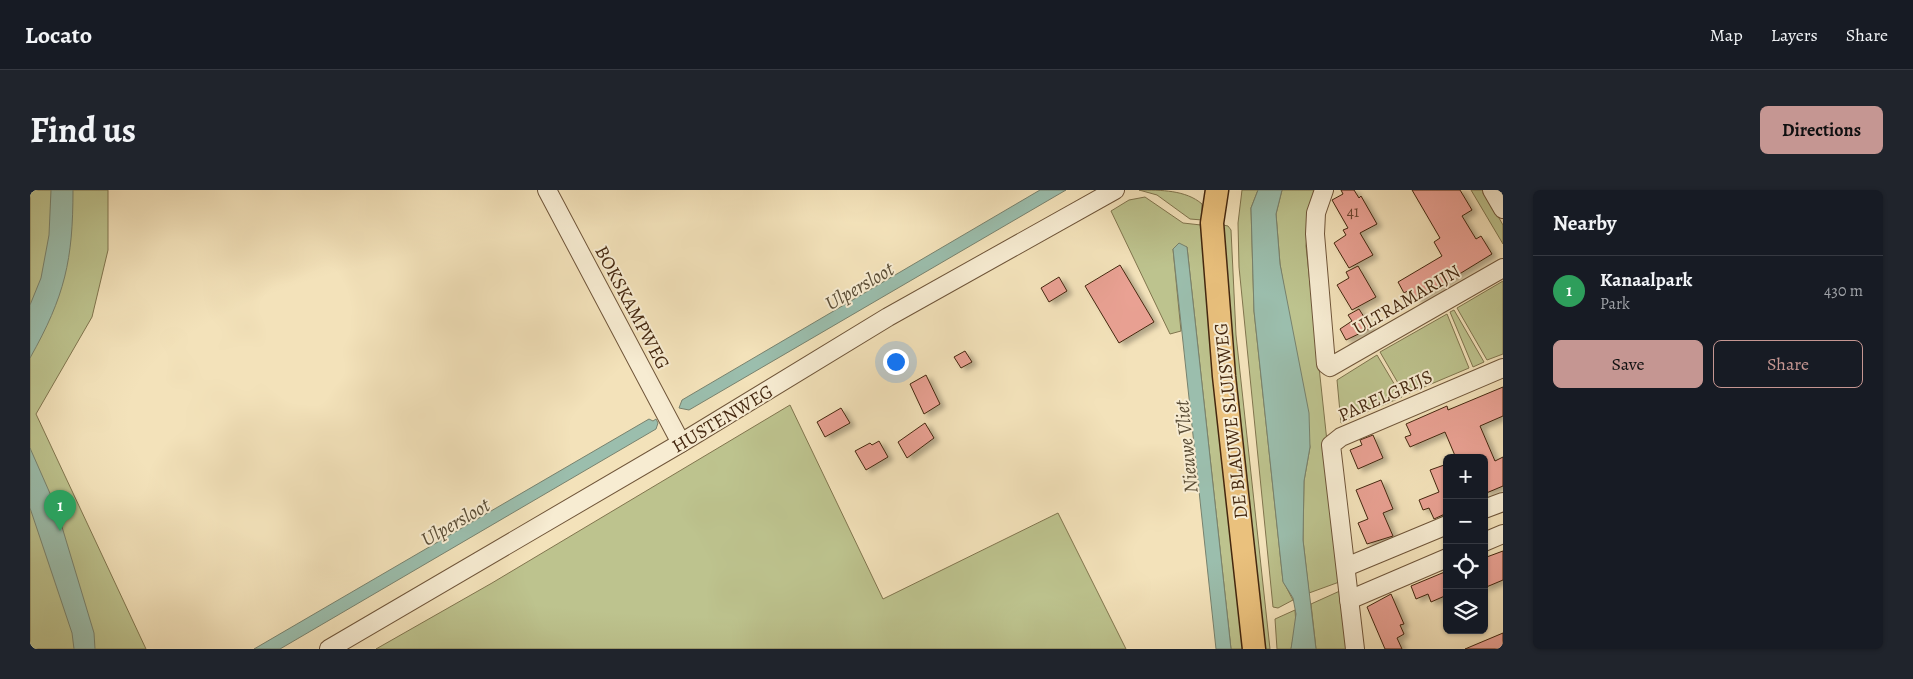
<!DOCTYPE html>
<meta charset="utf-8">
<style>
body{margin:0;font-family:Alegreya,serif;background:#20242c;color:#f1f3f6}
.controls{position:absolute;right:15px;bottom:15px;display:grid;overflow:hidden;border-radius:8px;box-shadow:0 1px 4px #0004}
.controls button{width:45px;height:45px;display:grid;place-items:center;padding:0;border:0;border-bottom:1px solid #363941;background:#171b24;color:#f1f3f6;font:25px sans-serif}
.you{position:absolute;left:865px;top:171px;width:18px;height:18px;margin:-12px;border:4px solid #fff;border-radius:50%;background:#1a73e8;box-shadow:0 0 0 8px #1a73e833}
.badge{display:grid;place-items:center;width:32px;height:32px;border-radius:50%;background:#c59692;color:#fff;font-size:16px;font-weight:700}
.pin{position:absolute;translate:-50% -41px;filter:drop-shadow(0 1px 2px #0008)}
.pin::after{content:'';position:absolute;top:26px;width:18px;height:15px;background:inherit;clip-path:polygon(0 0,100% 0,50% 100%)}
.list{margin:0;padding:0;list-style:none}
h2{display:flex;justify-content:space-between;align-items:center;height:65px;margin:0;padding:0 20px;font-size:21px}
h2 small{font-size:16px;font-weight:400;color:#9ea1a6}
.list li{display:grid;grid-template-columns:32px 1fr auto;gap:15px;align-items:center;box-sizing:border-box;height:70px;padding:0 20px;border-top:1px solid #363941}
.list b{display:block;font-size:19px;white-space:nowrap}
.list p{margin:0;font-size:16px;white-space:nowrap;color:#9ea1a6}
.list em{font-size:16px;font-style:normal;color:#9ea1a6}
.actions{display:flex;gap:10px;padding:15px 20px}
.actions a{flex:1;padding:11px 0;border:1px solid #c59692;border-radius:8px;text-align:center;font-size:18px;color:#c59692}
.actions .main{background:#c59692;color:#111}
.icon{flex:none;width:28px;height:28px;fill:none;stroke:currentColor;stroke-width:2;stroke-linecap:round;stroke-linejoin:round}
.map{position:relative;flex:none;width:1473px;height:459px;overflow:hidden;border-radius:8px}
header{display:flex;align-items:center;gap:30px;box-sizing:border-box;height:70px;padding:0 25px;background:#171b24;border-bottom:1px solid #363941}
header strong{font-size:24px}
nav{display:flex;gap:28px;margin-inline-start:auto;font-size:18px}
.intro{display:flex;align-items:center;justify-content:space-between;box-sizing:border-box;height:120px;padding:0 30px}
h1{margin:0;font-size:35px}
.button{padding:12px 22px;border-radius:8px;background:#c59692;color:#111;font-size:18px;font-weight:700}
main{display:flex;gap:30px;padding:0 30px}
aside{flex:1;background:#171b24;border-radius:8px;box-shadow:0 1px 4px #0004}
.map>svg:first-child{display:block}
.green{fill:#bdc38e;stroke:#80754e}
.water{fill:#9bbead;stroke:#78826e}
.building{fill:#e9a193;stroke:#44270f;filter:url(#shadow)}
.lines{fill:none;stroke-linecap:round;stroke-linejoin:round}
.minor-casing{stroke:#70563a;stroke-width:20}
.major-casing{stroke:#44270f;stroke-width:25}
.minor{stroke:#f7ecd2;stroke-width:18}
.major{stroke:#eac17d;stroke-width:22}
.labels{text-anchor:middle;stroke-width:4;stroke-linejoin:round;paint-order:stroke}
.number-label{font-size:16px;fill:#6d4630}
.street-label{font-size:19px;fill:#44270f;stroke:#f7ecd2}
.water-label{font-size:20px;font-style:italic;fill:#5a4d36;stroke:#f7ecd2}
</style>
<header>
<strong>Locato</strong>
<nav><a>Map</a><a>Layers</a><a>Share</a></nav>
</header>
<div class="intro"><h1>Find us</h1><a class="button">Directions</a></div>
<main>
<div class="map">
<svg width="1473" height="459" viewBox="0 0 1473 459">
<defs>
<filter id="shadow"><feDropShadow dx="5" dy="3" stdDeviation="2.5" flood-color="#0004"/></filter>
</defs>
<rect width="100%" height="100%" fill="#f3e2ba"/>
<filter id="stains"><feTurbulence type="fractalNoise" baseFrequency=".004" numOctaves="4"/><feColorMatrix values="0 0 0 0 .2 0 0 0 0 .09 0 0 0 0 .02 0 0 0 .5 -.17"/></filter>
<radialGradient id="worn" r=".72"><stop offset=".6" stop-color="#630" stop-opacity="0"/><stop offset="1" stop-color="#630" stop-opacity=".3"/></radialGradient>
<g class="green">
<path d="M0,0H78V60L62,127L6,224L116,459H0Z"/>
<path d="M1109,0C1131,0 1156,0 1172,14V30L1160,29L1127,5Z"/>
<path d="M1212,0H1228L1221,18L1224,121L1253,391L1263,410L1248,418L1243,417L1209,77L1208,33Z"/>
<path d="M1252,0H1289L1279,28L1276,56L1312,391L1279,403L1273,350L1274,291L1280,257L1250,74L1246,24Z"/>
<path d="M1441,0H1453L1473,35V54Z"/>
<path d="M1115,7L1153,33L1171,35L1216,459H1201L1157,57L1143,59L1151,141L1140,144L1081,21L1099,10Z"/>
<path d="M1193,35L1198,36L1201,40L1206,145L1240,459H1231L1200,169Z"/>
<path d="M1473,91V164L1457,170L1427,118Z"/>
<path d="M1424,120L1454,172L1443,177L1420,122Z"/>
<path d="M1417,124L1439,178L1375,205L1350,162Z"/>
<path d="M1347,165L1372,207L1311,233L1307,190Z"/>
<path d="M760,215L853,409L1028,323L1096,459H346L462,393Z"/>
<path d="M1312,400L1319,459H1286L1281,414Z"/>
<path d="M1265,420L1266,434L1261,459H1247L1245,429Z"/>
</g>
<g class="water">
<path d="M21,0H43C43,70 35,106 0,168V115L11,88L19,45Z"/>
<path d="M1010,0H1036L659,220L649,218L652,210Z"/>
<path d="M1228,0H1252L1246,24L1250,74L1279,223L1280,257L1274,291L1273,350L1286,459H1261L1266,424L1263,408L1253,392L1224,121L1221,18Z"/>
<path d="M1149,53L1157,57L1201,459H1186L1143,59Z"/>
<path d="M619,229L623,231L626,229L628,233L626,239L250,459H224Z"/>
<path d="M0,258L26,317L64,443L65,459H44L42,443L0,318Z"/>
</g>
<g class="building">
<path d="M1311,0H1324L1329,8L1331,6L1347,34L1330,43L1343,65L1319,78L1304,53L1316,45L1313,40L1318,38L1302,10L1313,4Z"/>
<path d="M1382,0H1430L1442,20L1432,26L1446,49L1451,46L1462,64L1387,110L1381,99L1374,103L1368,92L1412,66L1404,52L1410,48Z"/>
<path d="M1090,75L1124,132L1089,153L1055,96Z"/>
<path d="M1328,76L1346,107L1322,120L1307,95L1319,88L1316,82Z"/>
<path d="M1029,87L1037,101L1019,112L1011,98Z"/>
<path d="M1329,119L1341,138L1316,150L1310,139L1322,131L1318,125Z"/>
<path d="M935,161L942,172L931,178L924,167Z"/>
<path d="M896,185L910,214L894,224L880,194Z"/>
<path d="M1473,197V226L1450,236L1465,271L1473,267V296L1454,304V268H1426L1415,242L1380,257L1375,247L1381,245L1376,234L1417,216L1418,220Z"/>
<path d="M811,218L820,233L795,247L787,232Z"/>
<path d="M895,233L904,248L877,268L868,252Z"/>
<path d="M1343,245L1353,268L1328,279L1320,260L1332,255L1330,250Z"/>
<path d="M849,251L858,267L836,280L825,261L840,253L842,255Z"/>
<path d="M1417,274V323L1404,329L1399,318L1393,320L1389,310L1409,302L1400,280Z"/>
<path d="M1351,290L1363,319L1353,323L1363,346L1337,354L1328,333L1338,329L1326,300Z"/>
<path d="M1473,361V390L1454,398V368Z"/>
<path d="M1417,381V405L1401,412L1398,404L1386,409L1381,396Z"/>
<path d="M1361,404L1374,434L1370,435L1374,444L1367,448L1372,459H1355L1337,417Z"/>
<path d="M1473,443V459H1435Z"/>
</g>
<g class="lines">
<g class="minor-casing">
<g id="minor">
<path d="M517,0L651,253"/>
<path d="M1294,0L1286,23L1285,44L1296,174L1300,177L1473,78"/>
<path d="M1462,0L1473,19"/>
<path d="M1454,319L1473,312"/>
<path d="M1454,352L1473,344"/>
<path d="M1316,377L1417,335"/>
<path d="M1319,410L1417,368"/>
<path d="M299,459L651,253L858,127L1085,0"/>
<path d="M1325,459L1301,255L1311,247L1473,178"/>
</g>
</g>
<g class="major-casing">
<path id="major" d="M1187,0L1182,33L1194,186L1224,459"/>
</g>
<use href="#minor" class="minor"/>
<use href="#major" class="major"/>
</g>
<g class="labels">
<g class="number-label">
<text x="1323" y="27">41</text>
</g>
<g class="street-label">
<text transform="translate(1376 109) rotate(-30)" y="7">ULTRAMARIJN</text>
<text transform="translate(603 117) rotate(62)" y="7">BOKSKAMPWEG</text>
<text transform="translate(1355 205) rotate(-24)" y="7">PARELGRIJS</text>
<text transform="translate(692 228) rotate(-31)" y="7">HUSTENWEG</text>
<text transform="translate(1200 231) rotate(-96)" y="7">DE BLAUWE SLUISWEG</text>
</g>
<g class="water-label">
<text transform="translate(829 96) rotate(-30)" y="7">Ulpersloot</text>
<text transform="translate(1156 257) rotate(-96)" y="7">Nieuwe Vliet</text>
<text transform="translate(425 332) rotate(-30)" y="7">Ulpersloot</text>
</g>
</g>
<rect width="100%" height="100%" filter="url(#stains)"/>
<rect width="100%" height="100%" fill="url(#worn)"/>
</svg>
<div class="controls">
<button>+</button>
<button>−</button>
<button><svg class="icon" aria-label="locate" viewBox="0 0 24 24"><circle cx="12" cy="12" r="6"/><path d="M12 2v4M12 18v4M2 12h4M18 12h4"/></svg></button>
<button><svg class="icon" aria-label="layers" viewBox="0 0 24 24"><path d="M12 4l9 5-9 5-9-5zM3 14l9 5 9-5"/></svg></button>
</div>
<div class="you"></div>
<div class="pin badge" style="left:30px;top:341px;background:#2e9e5b">1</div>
</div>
<aside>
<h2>Nearby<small></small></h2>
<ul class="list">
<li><span class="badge" style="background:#2e9e5b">1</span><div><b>Kanaalpark</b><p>Park</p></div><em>430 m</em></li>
</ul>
<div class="actions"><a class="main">Save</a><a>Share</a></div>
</aside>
</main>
